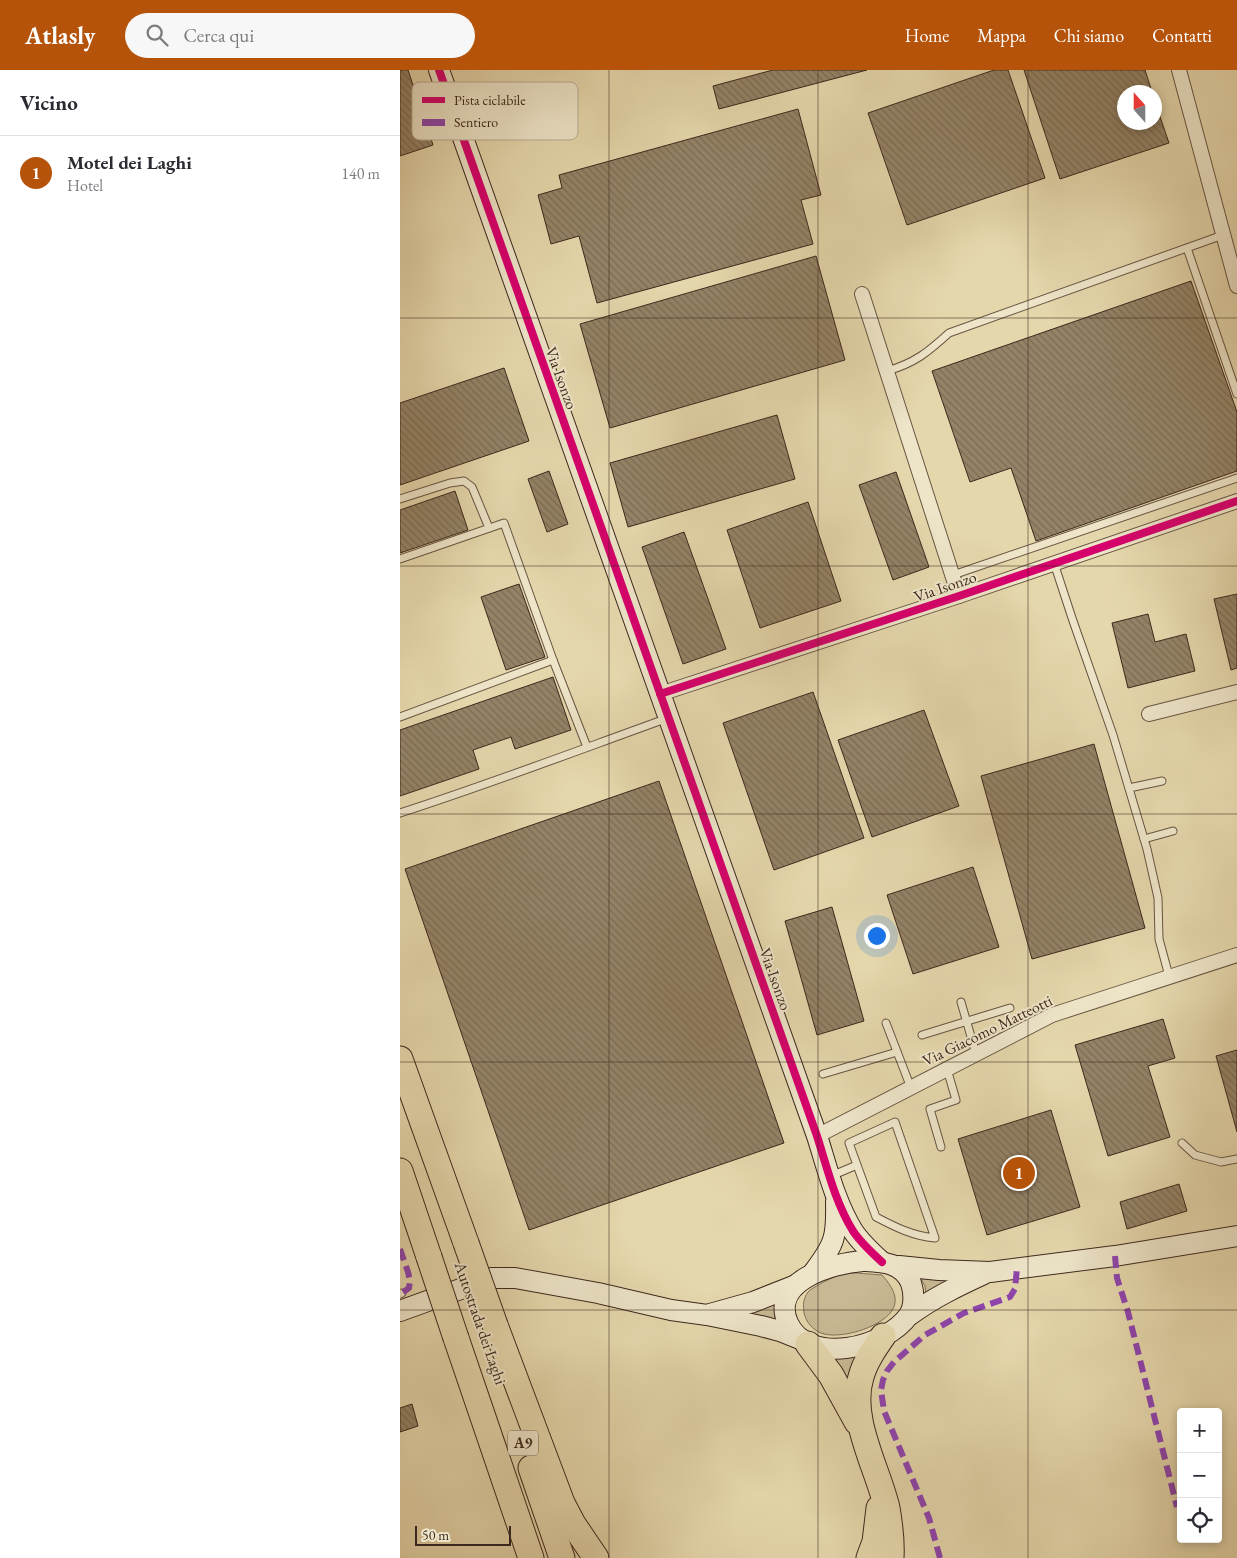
<!DOCTYPE html>
<html lang="it">
<meta charset="utf-8">
<style>
body{margin:0;font-family:"EB Garamond",serif;background:#f7f7f7;color:#2b2b33}
.controls{position:absolute;right:15px;bottom:15px;display:grid;overflow:hidden;border-radius:5px;box-shadow:0 2px 8px #0003}
.controls button{width:45px;height:45px;display:grid;place-items:center;padding:0;border:0;border-bottom:1px solid #e1e1e2;background:#fff;color:#2b2b33;font:25px sans-serif}
.compass{position:absolute;left:717px;top:15px;width:45px;height:45px;border-radius:50%;background:#fff;box-shadow:0 2px 8px #0003;rotate:339deg}
.scale{position:absolute;left:15px;bottom:12px;width:96px;box-sizing:border-box;padding-left:5px;border:2px solid #3d281d;border-top:0;font-size:14px;line-height:18px;white-space:nowrap;color:#3d281d;-webkit-text-stroke:4px #eee5c9;paint-order:stroke}
.you{position:absolute;left:476px;top:865px;width:18px;height:18px;margin:-12px;border:4px solid #fff;border-radius:50%;background:#1a73e8;box-shadow:0 0 0 8px #1a73e833}
.badge{display:grid;place-items:center;width:32px;height:32px;border-radius:50%;background:#b45309;color:#fff;font-size:16px;font-weight:700}
.pin{position:absolute;translate:-50% -50%;border:2px solid #fff;box-shadow:0 1px 5px #0006}
.list{margin:0;padding:0;list-style:none}
h2{display:flex;justify-content:space-between;align-items:center;height:65px;margin:0;padding:0 20px;font-size:21px}
h2 small{font-size:16px;font-weight:400;color:#7c7c81}
.list li{display:grid;grid-template-columns:32px 1fr auto;gap:15px;align-items:center;box-sizing:border-box;height:75px;padding:0 20px;border-top:1px solid #e1e1e2}
.list b{display:block;font-size:19px;white-space:nowrap}
.list p{margin:0;font-size:16px;white-space:nowrap;color:#7c7c81}
.list em{font-size:16px;font-style:normal;color:#7c7c81}
.icon{flex:none;width:28px;height:28px;fill:none;stroke:currentColor;stroke-width:2;stroke-linecap:round;stroke-linejoin:round}
.map{position:relative;flex:none;width:837px;height:1488px;overflow:hidden}
header{display:flex;align-items:center;gap:30px;box-sizing:border-box;height:70px;padding:0 25px;background:#b45309;color:#fff}
header strong{font-size:24px}
nav{display:flex;gap:28px;margin-inline-start:auto;font-size:18px}
.search{width:350px;height:45px;background:#f7f7f7;display:flex;align-items:center;gap:12px;box-sizing:border-box;padding:0 18px;border-radius:28px;color:#7c7c81;font-size:19px}
main{display:flex}
aside{flex:1;background:#fff}
.map>svg:first-child{display:block}
.green{fill:#c8b994;stroke:#827058}
.building{fill:url(#building-back-hatch);stroke:#3d281d}
.lines{fill:none;stroke-linecap:round;stroke-linejoin:round}
.lane-casing{stroke:#675441;stroke-width:9}
.street-casing{stroke:#675441;stroke-width:16}
.secondary-casing{stroke:#3d281d;stroke-width:22}
.highway-casing{stroke:#3d281d;stroke-width:27}
.lane{stroke:#eee5c9;stroke-width:7}
.street{stroke:#eee5c9;stroke-width:14}
.secondary{stroke:#eee5c9;stroke-width:20}
.highway{stroke:#e5d7ac;stroke-width:25}
.highway-bridge-casing{stroke:#3d281d;stroke-width:27;stroke-linecap:butt}
.highway-bridge{stroke:#e5d7ac;stroke-width:25}
.quiet{stroke:#8e44ad;stroke-width:6;stroke-dasharray:12 6;stroke-linecap:butt}
.cycleway-casing{stroke:#eee5c9;stroke-width:11}
.cycleway{stroke:#d6006c;stroke-width:8}
.grid{fill:none;stroke:#3d281d;stroke-width:1;stroke-opacity:0.55}
.labels{text-anchor:middle;stroke-width:4;stroke-linejoin:round;paint-order:stroke}
.shield{fill:#eee5c9;stroke:#726151;stroke-width:1}
.shield-label{font-size:15px;font-weight:bold;fill:#3d281d}
.street-label{font-size:16px;fill:#3d281d;stroke:#eee5c9}
.key{fill:#eee5c9;stroke:#b9ac95;stroke-width:1}
.key-label{font-size:14px;fill:#3d281d}
</style>
<header>
<strong>Atlasly</strong>
<div class="search"><svg class="icon" aria-label="search" viewBox="0 0 24 24"><circle cx="10" cy="10" r="6"/><path d="M15 15l6 6"/></svg>Cerca qui</div>
<nav><a>Home</a><a>Mappa</a><a>Chi siamo</a><a>Contatti</a></nav>
</header>
<main>
<aside>
<h2>Vicino<small></small></h2>
<ul class="list">
<li><span class="badge">1</span><div><b>Motel dei Laghi</b><p>Hotel</p></div><em>140 m</em></li>
</ul>
</aside>
<div class="map">
<svg width="837" height="1488" viewBox="0 0 837 1488">
<defs>
<pattern id="building-back-hatch" width="6" height="6" patternUnits="userSpaceOnUse" patternTransform="scale(1.25)"><rect width="6" height="6" fill="#948367"/><path d="M-1 5l2 2M0 0l6 6M5-1l2 2" fill="none" stroke="#7a6b54"/></pattern>
</defs>
<rect width="100%" height="100%" fill="#e5d7ac"/>
<filter id="stains"><feTurbulence type="fractalNoise" baseFrequency=".004" numOctaves="4"/><feColorMatrix values="0 0 0 0 .2 0 0 0 0 .09 0 0 0 0 .02 0 0 0 .5 -.17"/></filter>
<radialGradient id="worn" r=".72"><stop offset=".6" stop-color="#630" stop-opacity="0"/><stop offset="1" stop-color="#630" stop-opacity=".3"/></radialGradient>
<g class="green">
<path d="M457,1203L482,1205C491,1215 501,1229 491,1242C479,1258 439,1270 421,1263C413,1260 406,1252 404,1243C403,1235 403,1229 408,1222C412,1217 435,1206 442,1204C446,1203 452,1203 457,1203Z"/>
<path d="M519,1206H557L526,1225L525,1216Z"/>
<path d="M376,1229L375,1243L378,1253L341,1243Z"/>
<path d="M462,1285L453,1319L428,1287Z"/>
</g>
<g class="building">
<path d="M0,0H8L33,75L0,86Z"/>
<path d="M373,0H467L319,39L313,16Z"/>
<path d="M594,0H608L645,108L507,155L468,43Z"/>
<path d="M624,0H745L752,22H724V52H754V29L769,73L660,109Z"/>
<path d="M398,39L421,125L401,130L413,174L197,233L179,166L151,174L138,125L162,118L159,105Z"/>
<path d="M416,186L445,290L210,358L180,254Z"/>
<path d="M791,211L837,342V401L636,471L611,398L570,412L532,301Z"/>
<path d="M104,298L129,371L0,415V333Z"/>
<path d="M377,345L395,409L228,457L210,393Z"/>
<path d="M149,401L168,454L147,462L128,409Z"/>
<path d="M496,402L529,497L493,510L459,415Z"/>
<path d="M55,421L68,460L0,483V440Z"/>
<path d="M408,432L441,531L360,558L327,460Z"/>
<path d="M284,462L326,579L283,594L242,477Z"/>
<path d="M119,514L145,587L106,600L81,527Z"/>
<path d="M837,524V598L831,600L814,529Z"/>
<path d="M748,544L755,572L786,564L795,601L728,618L712,553Z"/>
<path d="M153,607L171,660L115,679L111,667L73,680L79,699L0,726V660Z"/>
<path d="M413,622L464,768L374,800L323,653Z"/>
<path d="M524,640L559,736L472,767L438,670Z"/>
<path d="M694,674L745,858L632,889L581,706Z"/>
<path d="M259,711L384,1073L129,1160L5,799Z"/>
<path d="M573,797L599,877L513,904L487,825Z"/>
<path d="M432,837L464,951L417,965L385,851Z"/>
<path d="M763,949L775,988L748,996L770,1067L708,1086L675,975Z"/>
<path d="M837,980V1062L816,986Z"/>
<path d="M651,1040L680,1137L587,1165L558,1069Z"/>
<path d="M779,1114L787,1141L727,1159L720,1132Z"/>
<path d="M12,1334L18,1356L0,1362V1338Z"/>
</g>
<g class="lines">
<g class="lane-casing">
<g id="lane">
<path d="M787,178L837,324"/>
<path d="M487,301C515,293 528,282 549,263L823,165"/>
<path d="M0,429L50,413L64,411L72,417L89,458"/>
<path d="M0,489L104,453L153,590L0,647"/>
<path d="M654,493L672,548L713,665L747,779L758,828L759,869L769,906"/>
<path d="M553,505L837,408"/>
<path d="M153,590L187,677"/>
<path d="M729,718L762,711"/>
<path d="M0,743C90,714 179,680 268,648"/>
<path d="M744,769L773,761"/>
<path d="M561,932L576,984"/>
<path d="M486,953L511,1018"/>
<path d="M522,965L610,938"/>
<path d="M423,1004L497,982"/>
<path d="M782,1073L795,1085L821,1092L837,1089"/>
<path d="M541,1077L530,1039L556,1030L547,999"/>
<path d="M431,1106L457,1095L476,1147C495,1157 513,1166 535,1168L495,1052L449,1073L457,1095"/>
<path d="M0,1224L2,1223"/>
</g>
</g>
<g class="street-casing">
<g id="street">
<path d="M779,0L837,216"/>
<path d="M462,224L559,526"/>
<path d="M260,624L559,526L837,431"/>
<path d="M749,644L837,622"/>
<path d="M417,1066L652,945L837,885"/>
</g>
</g>
<g class="secondary-casing">
<g id="secondary">
<path d="M39,0L417,1066C427,1097 435,1132 453,1161C461,1173 471,1182 482,1192"/>
<path d="M463,1191C482,1192 502,1192 511,1213C514,1222 515,1236 509,1245C486,1278 408,1297 388,1253C369,1211 433,1193 463,1191Z"/>
<path d="M499,1196L539,1200L590,1202L715,1186L837,1166"/>
<path d="M413,1203C435,1174 437,1167 436,1131"/>
<path d="M0,1241L91,1208H115L198,1223L271,1240L307,1245L361,1256L380,1261L400,1269"/>
<path d="M310,1244L353,1232L396,1215"/>
<path d="M510,1245C533,1228 558,1216 584,1204"/>
</g>
</g>
<g class="highway-casing">
<g id="highway">
<path d="M0,989L66,1173"/>
<path d="M0,1101L29,1187"/>
<path d="M95,1255L162,1433L173,1454L196,1488"/>
<path d="M483,1266C474,1279 465,1292 461,1307C448,1348 478,1399 487,1438C490,1455 492,1471 491,1488"/>
<path d="M56,1268L131,1488"/>
<path d="M408,1274L431,1305L457,1352"/>
<path d="M131,1398L162,1488"/>
<path d="M469,1488L475,1472L479,1438"/>
</g>
</g>
<use href="#lane" class="lane"/>
<use href="#street" class="street"/>
<use href="#secondary" class="secondary"/>
<use href="#highway" class="highway"/>
<g class="highway-bridge-casing">
<g id="highway-bridge">
<path d="M66,1173L95,1255"/>
<path d="M29,1187L56,1268"/>
</g>
</g>
<use href="#highway-bridge" class="highway-bridge"/>
<g class="quiet">
<path d="M0,1179L8,1202L10,1211L9,1218L2,1223"/>
<path d="M715,1186L717,1208L728,1242L777,1437"/>
<path d="M540,1488L529,1448L484,1341L481,1320L483,1310L487,1301L494,1292L525,1265L564,1243L610,1227L615,1219L617,1198"/>
</g>
<g class="cycleway-casing">
<g id="cycleway">
<path d="M39,0L417,1066C427,1097 435,1132 453,1161C461,1173 471,1182 482,1192"/>
<path d="M260,624L559,526L837,431"/>
</g>
</g>
<use href="#cycleway" class="cycleway"/>
</g>
<path class="grid" d="M209,0V1488M418,0V1488M628,0V1488M0,248H837M0,496H837M0,744H837M0,992H837M0,1240H837"/>
<g class="labels">
<rect class="shield" x="108" y="1360.5" width="30" height="25" rx="4"/>
<g class="shield-label">
<text x="123" y="1378">A9</text>
</g>
<g class="street-label">
<text transform="translate(162 308) rotate(70)" y="6">Via Isonzo</text>
<text transform="translate(545 516) rotate(-19)" y="6">Via Isonzo</text>
<text transform="translate(376 909) rotate(70)" y="6">Via Isonzo</text>
<text transform="translate(587 960) rotate(-26)" y="6">Via Giacomo Matteotti</text>
<text transform="translate(81 1253) rotate(71)" y="6">Autostrada dei Laghi</text>
</g>
</g>
<rect x="12" y="12" width="166" height="58" rx="8" class="key"/>
<rect x="22" y="27" width="23" height="6" fill="#d6006c"/>
<rect x="22" y="49" width="23" height="7" fill="#8e44ad"/>
<g class="key-label">
<text x="54" y="35">Pista ciclabile</text>
<text x="54" y="57">Sentiero</text>
</g>
<rect width="100%" height="100%" filter="url(#stains)"/>
<rect width="100%" height="100%" fill="url(#worn)"/>
</svg>
<div class="controls">
<button>+</button>
<button>−</button>
<button><svg class="icon" aria-label="locate" viewBox="0 0 24 24"><circle cx="12" cy="12" r="6"/><path d="M12 2v4M12 18v4M2 12h4M18 12h4"/></svg></button>
</div>
<svg class="compass" viewBox="-18 -18 36 36"><path d="M0-13l5 13h-10z" fill="#e53935"/><path d="M0 13l5-13h-10z" fill="#7c7c81"/></svg>
<div class="scale">50 m</div>
<div class="you"></div>
<div class="pin badge" style="left:619px;top:1103px">1</div>
</div>
</main>
